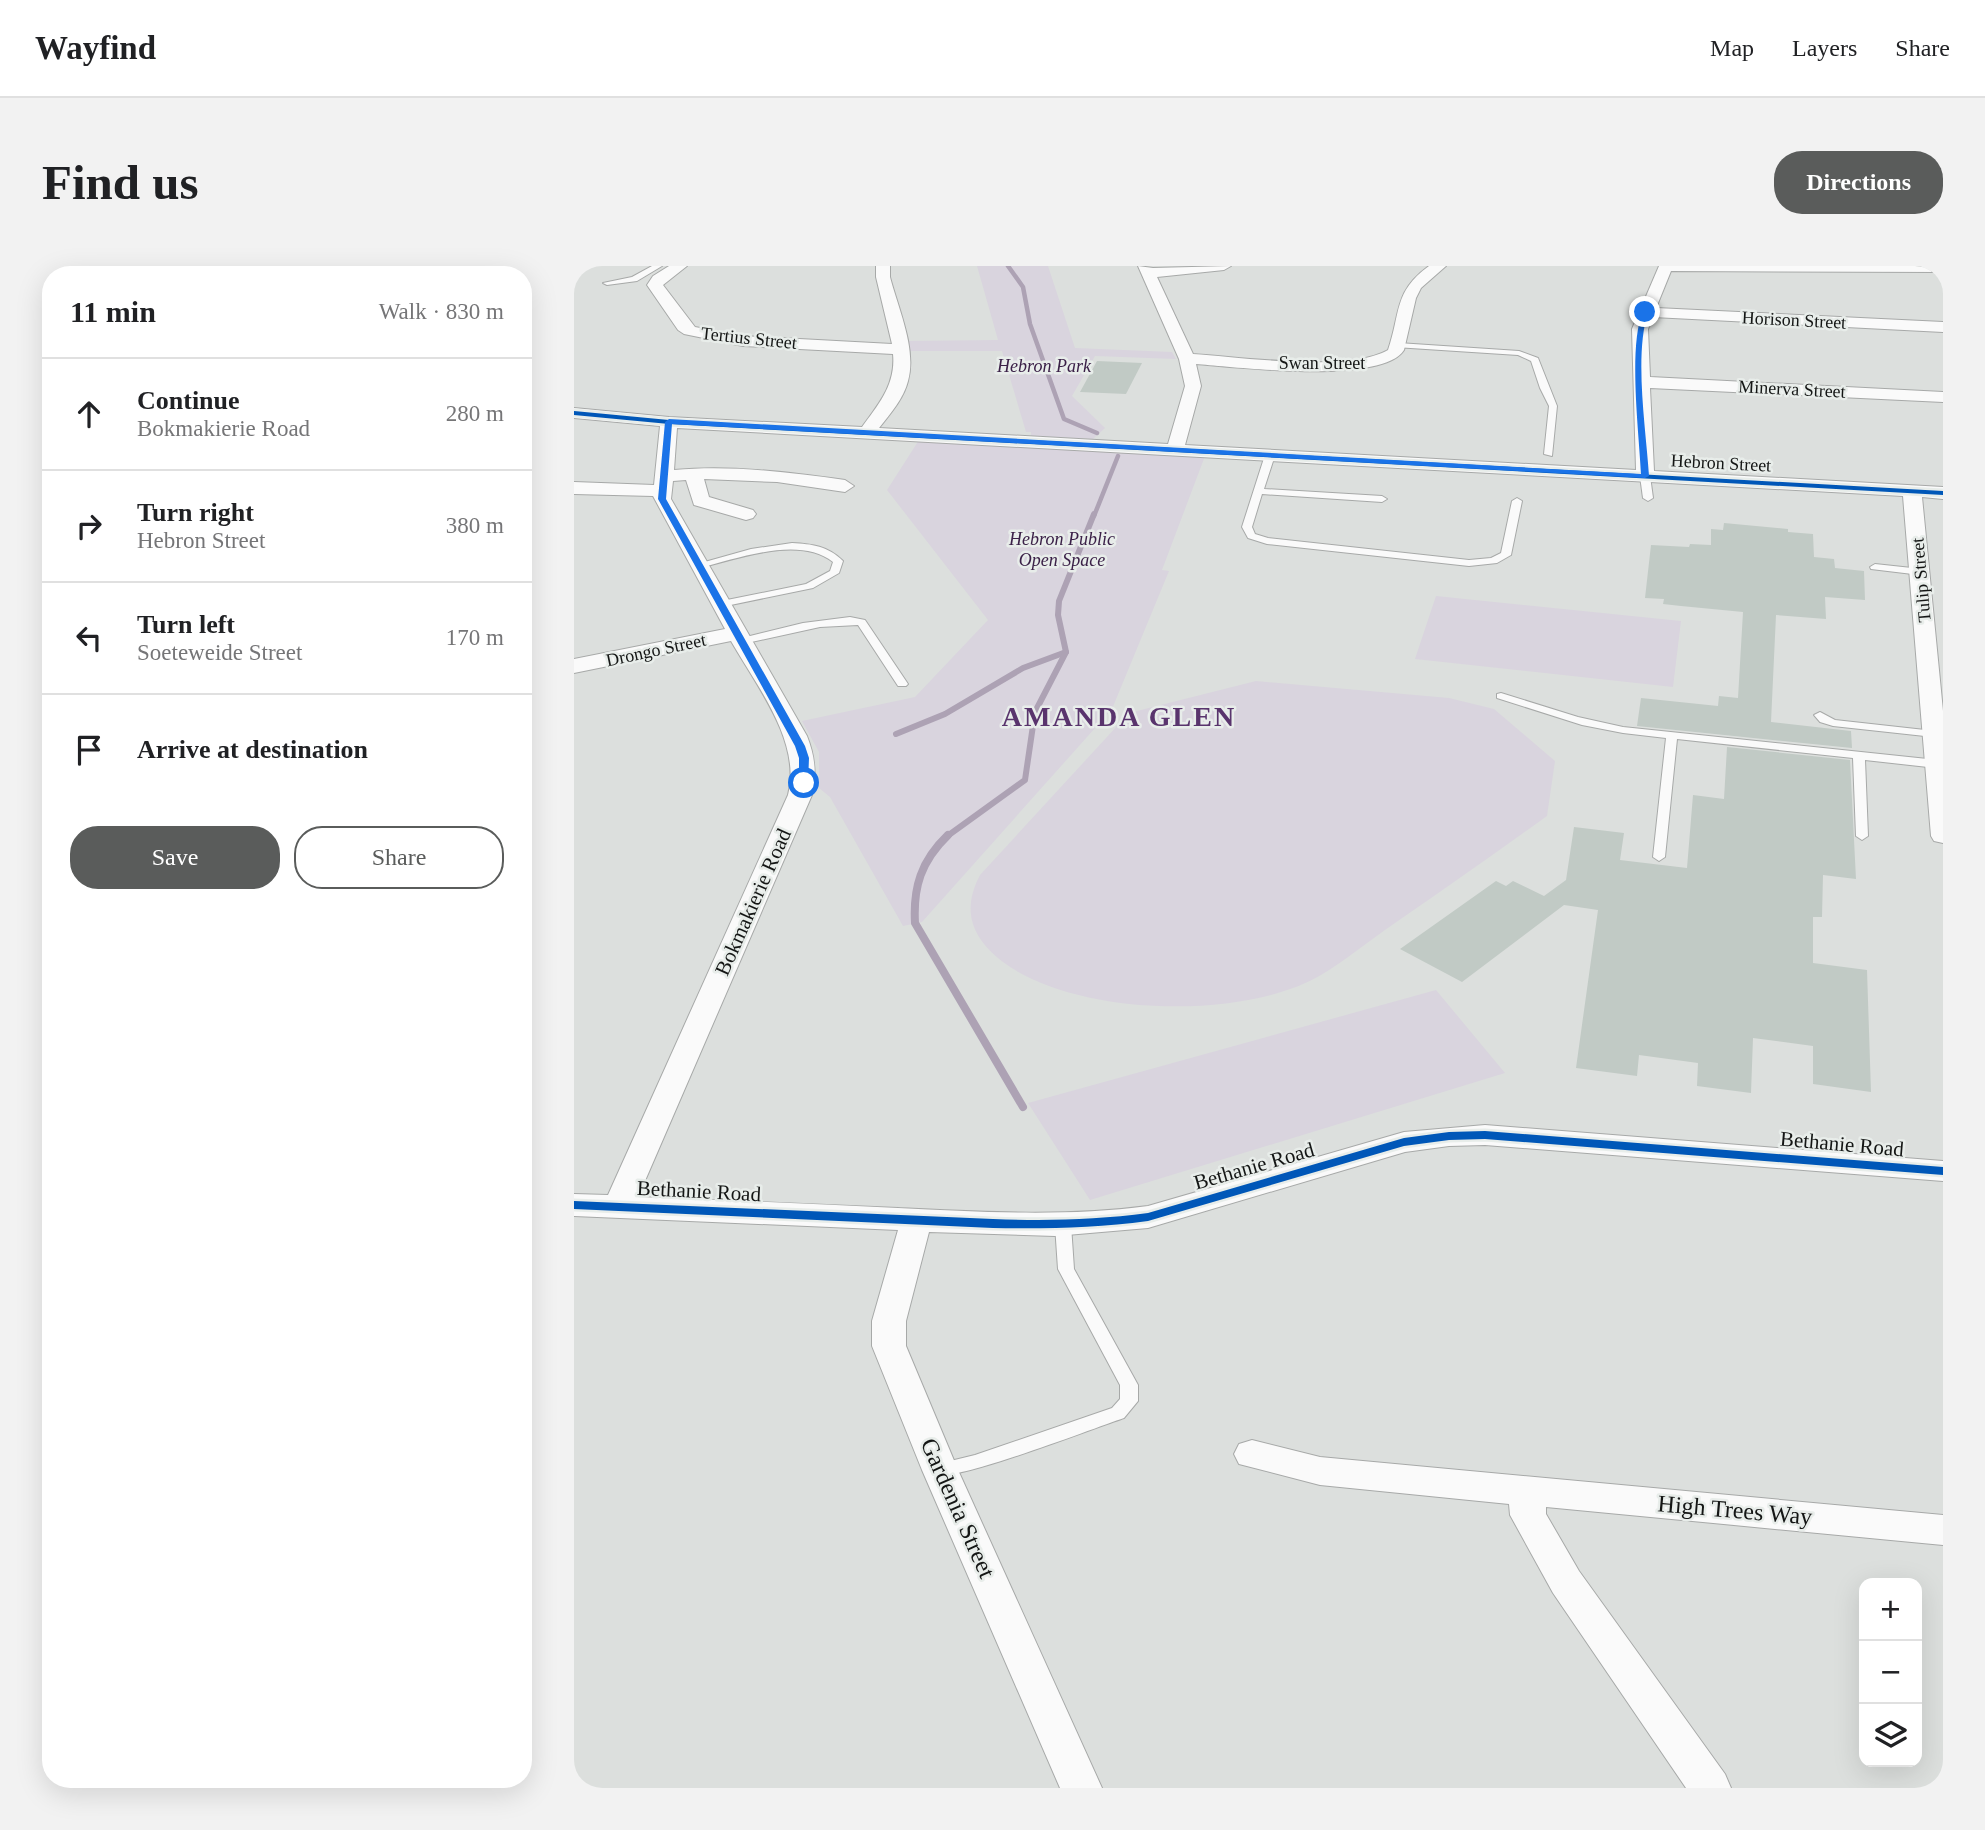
<!DOCTYPE html>
<meta charset="utf-8">
<style>
body{margin:0;font-family:Georgia,serif;background:#f2f2f2;color:#202124}
.controls{position:absolute;right:21px;bottom:21px;display:grid;overflow:hidden;border-radius:14px;box-shadow:0 7px 28px #0002}
.controls button{width:63px;height:63px;display:grid;place-items:center;padding:0;border:0;border-bottom:2px solid #e0e0e0;background:#fff;color:#202124;font:35px sans-serif}
.stop{position:absolute;width:21px;height:21px;margin:-16px;border:5px solid #1a73e8;border-radius:50%;background:#fff}
.stop.end{background:#1a73e8;border-color:#fff;box-shadow:0 2px 7px #0008}
.list{margin:0;padding:0;list-style:none}
h2{display:flex;justify-content:space-between;align-items:center;height:91px;margin:0;padding:0 28px;font-size:30px}
h2 small{font-size:23px;font-weight:400;color:#757577}
.list li{display:grid;grid-template-columns:46px 1fr auto;gap:21px;align-items:center;box-sizing:border-box;height:112px;padding:0 28px;border-top:2px solid #e0e0e0}
.list b{display:block;font-size:26px;white-space:nowrap}
.list p{margin:0;font-size:23px;white-space:nowrap;color:#757577}
.list em{font-size:23px;font-style:normal;color:#757577}
.actions{display:flex;gap:14px;padding:21px 28px}
.actions a{flex:1;padding:16px 0;border:2px solid #5a5c5b;border-radius:28px;text-align:center;font-size:24px;color:#5a5c5b}
.actions .main{background:#5a5c5b;color:#fff}
.icon{flex:none;width:38px;height:38px;fill:none;stroke:currentColor;stroke-width:2;stroke-linecap:round;stroke-linejoin:round}
.map{position:relative;flex:none;width:1369px;height:1522px;overflow:hidden;border-radius:28px}
header{display:flex;align-items:center;gap:42px;box-sizing:border-box;height:98px;padding:0 35px;background:#fff;border-bottom:2px solid #e0e0e0}
header strong{font-size:33px}
nav{display:flex;gap:38px;margin-inline-start:auto;font-size:24px}
.intro{display:flex;align-items:center;justify-content:space-between;box-sizing:border-box;height:168px;padding:0 42px}
h1{margin:0;font-size:49px}
.button{padding:18px 32px;border-radius:28px;background:#5a5c5b;color:#fff;font-size:24px;font-weight:700}
main{display:flex;gap:42px;padding:0 42px}
aside{flex:1;background:#fff;border-radius:28px;box-shadow:0 7px 28px #0002}
.map>svg:first-child{display:block}
.green{fill:#d9d4de}
.lines{fill:none;stroke-linecap:round;stroke-linejoin:round}
.stream-far2{stroke:#ada2b4;stroke-width:4.5}
.stream-far1{stroke:#ada2b4;stroke-width:6}
.stream{stroke:#ada2b4;stroke-width:8}
.building{fill:#c1cac5}
.service-casing{stroke:#a7a9a8;stroke-width:2}
.minor-casing{stroke:#a7a9a8;stroke-width:2}
.service{fill:#fafafa;fill-rule:evenodd}
.minor{fill:#fafafa;fill-rule:evenodd}
.cycleway-casing{stroke:#e8edea;stroke-width:5}
.cycleway{fill:#0057b8;fill-rule:evenodd}
.route{fill:#1a73e8}
.labels{text-anchor:middle;stroke-width:5;stroke-linejoin:round;paint-order:stroke}
.far-street-label{font-size:18px;fill:#141615;stroke:#e8edea}
.far-park-label{font-size:18px;font-style:italic;fill:#3b2148;stroke:#e8edea}
.street-label{font-size:21px;fill:#141615;stroke:#e8edea}
.near-street-label{font-size:24px;fill:#141615;stroke:#e8edea}
.district-label{font-size:28px;font-weight:bold;letter-spacing:2px;fill:#59346d;stroke:#e8edea}
</style>
<header>
<strong>Wayfind</strong>
<nav><a>Map</a><a>Layers</a><a>Share</a></nav>
</header>
<div class="intro"><h1>Find us</h1><a class="button">Directions</a></div>
<main>
<aside>
<h2>11 min<small>Walk · 830 m</small></h2>
<ul class="list">
<li><svg class="icon" aria-label="ahead" viewBox="0 0 24 24"><path d="M12 20V5M6 11l6-6 6 6"/></svg><div><b>Continue</b><p>Bokmakierie Road</p></div><em>280 m</em></li>
<li><svg class="icon" aria-label="right" viewBox="0 0 24 24"><path d="M7 20v-9h11M14 6l5 5-5 5"/></svg><div><b>Turn right</b><p>Hebron Street</p></div><em>380 m</em></li>
<li><svg class="icon" aria-label="left" viewBox="0 0 24 24"><path d="M17 20v-9H6M10 6l-5 5 5 5"/></svg><div><b>Turn left</b><p>Soeteweide Street</p></div><em>170 m</em></li>
<li><svg class="icon" aria-label="arrive" viewBox="0 0 24 24"><path d="M6 21V4h12l-3 4 3 4H6"/></svg><div><b>Arrive at destination</b></div></li>
</ul>
<div class="actions"><a class="main">Save</a><a>Share</a></div>
</aside>
<div class="map">
<svg width="1369" height="1522" viewBox="0 0 1369 1522">
<rect width="100%" height="100%" fill="#dcdfdd"/>
<g class="green">
<path d="M403,0H474L501,82L598,86L602,93L521,90L498,130L531,162L519,173L457,170V166H452L428,85H333L331,75L424,74Z"/>
<path d="M345,174L631,190L588,304L595,305L538,443L348,656L329,660L256,531L245,522V486L228,455L341,431L414,354L313,224Z"/>
<path d="M862,330L1107,355L1099,421L841,393Z"/>
<path d="M682,415L875,432L920,443L981,495L973,550C923,586 872,622 821,657C796,674 772,694 747,709C669,755 501,750 429,696C398,672 387,645 406,609L555,447Z"/>
<path d="M862,724L931,807L516,934L454,837Z"/>
</g>
<g class="lines">
<g class="stream-far2">
<path d="M434,0L449,21L456,58L490,153L523,167"/>
<path d="M520,250L544,190"/>
</g>
<g class="stream-far1">
<path d="M322,468L371,448L449,402L492,386"/>
<path d="M372,571L451,514L461,446L492,386L484,349L485,335L520,248"/>
</g>
<path class="stream" d="M374,569C347,595 339,621 341,657L449,841"/>
</g>
<g class="building">
<path d="M523,95L568,97L552,128L506,126Z"/>
<path d="M1150,257L1214,263V266L1239,268L1240,291L1260,293L1261,302L1290,305L1291,334L1251,331L1252,353L1202,349L1197,456L1277,465L1278,482L1063,460L1067,432L1144,440L1145,430L1164,432L1169,346L1107,340L1089,338L1090,333L1071,332L1077,279L1115,281L1116,278L1137,279V263L1149,264Z"/>
<path d="M1153,481L1276,494L1282,613L1249,609L1248,651H1239V697L1293,704L1297,826L1239,818V780L1179,772L1177,827L1123,820L1124,797L1065,789L1063,810L1002,802L1024,644L990,639L888,716L826,683L922,615L932,620L939,615L970,630L992,614L1000,561L1050,567L1046,594L1113,602L1119,529L1150,533Z"/>
</g>
<g class="lines">
<g class="service-casing">
<g id="service">
<path d="M6,0H17L0,7V2Z"/>
<path d="M78,0H88L63,15L33,19L29,17L58,11Z"/>
<path d="M824,77L945,85L964,92L983,140L978,190L970,188L975,140L966,122L957,95L944,89L821,81V77Z"/>
<path d="M696,186L701,189L690,223L808,230L813,233L808,236L688,228L678,261L681,268L694,272L895,294L917,292L927,287L938,235L943,232L948,235L937,289L923,297L895,300L693,278L674,272L668,261L691,189Z"/>
<path d="M1071,207L1076,210L1079,232L1074,235L1069,232L1066,210Z"/>
<path d="M218,277C238,278 254,280 269,295L265,307L239,322L147,341L143,340V336L232,318L256,305L259,296C225,269 163,293 125,302L120,299L177,283Z"/>
<path d="M1301,298L1347,303L1352,306L1347,309L1297,303L1296,301Z"/>
<path d="M276,351L291,354L334,418L332,420H324L284,359L246,361L168,378L163,375L164,373L229,357Z"/>
<path d="M927,427L1004,451L1049,461L1363,494L1369,498L1363,502L1291,494L1294,570L1288,574L1282,570L1279,492L1103,473L1091,591L1085,595L1079,591L1092,472L1049,467L1008,459L923,432V428Z"/>
<path d="M1246,446L1261,454L1360,465L1366,468L1360,471L1259,460L1246,456L1240,449Z"/>
<path d="M489,953L495,955L497,959L500,1003L564,1119V1135L550,1152C520,1162 382,1216 360,1209L357,1204L360,1199L401,1189L538,1142L546,1133V1119L484,1003L481,959L483,955Z"/>
</g>
</g>
<g class="minor-casing">
<g id="minor">
<path d="M95,0H113L89,19L121,61L169,70L318,78L302,11V0H316V11C324,42 343,83 334,115C330,132 316,148 305,162L594,178L611,120L605,93L564,0L579,2L657,0L650,4L583,11L619,88C667,91 773,107 814,84C827,47 819,26 855,0H872L847,22L842,32L830,84C808,119 662,101 622,98L627,120L611,179L1062,204L1058,63L1085,0H1369V6L1097,5L1082,42L1369,56V66L1079,51L1074,63L1076,111L1369,126V136L1076,122L1080,205L1369,221V233L1348,231L1369,445V577L1360,575L1357,570L1329,230L103,162L100,204C157,199 214,206 271,214L280,220L271,226L203,216L130,213L135,231L179,244L182,248L179,252L172,254L120,239L112,214L99,215L97,233L233,470C241,490 243,508 238,529L64,931C151,934 238,938 324,942C408,946 491,951 574,940L830,866L911,859L1369,895V915L911,879L875,880L831,886L574,962L481,970L355,966L332,1055V1080L384,1204L528,1522H486L348,1204L298,1080V1055L324,964L0,950V928L34,929L214,529C228,476 182,419 157,375L0,407V393L151,363L79,230L0,228V216L80,219L86,160L0,152V142L95,151L288,161C305,138 322,118 319,88L169,80L110,68L104,64L73,19L79,10Z"/>
<path d="M678,1174L746,1191L1369,1249V1279L972,1241V1248L1005,1305L1151,1508L1157,1522H1112L979,1327L936,1249L935,1238L746,1219L665,1198L660,1188L665,1178Z"/>
</g>
</g>
<use href="#service" class="service"/>
<use href="#minor" class="minor"/>
<g class="cycleway-casing">
<g id="cycleway">
<path d="M0,145L95,154L1369,225V229L95,158L0,149Z"/>
<path d="M911,865L1369,901V909L911,873L875,874L830,880L574,955C522,962 471,963 419,962L0,943V935L419,953C471,955 522,954 574,947L830,872L875,866Z"/>
</g>
</g>
<use href="#cycleway" class="cycleway"/>
</g>
<path class="route" d="M1069,45L1074,46C1060,90 1072,163 1075,210L1071,212L98,158L92,233L231,480L235,492L234,517L230,520L225,517V492L221,480L84,233L91,156L95,153L1067,208C1065,166 1054,80 1069,45Z"/>
<g class="labels">
<g class="far-street-label">
<text transform="translate(1220 54) rotate(3)" y="6">Horison Street</text>
<text transform="translate(175 72) rotate(6)" y="6">Tertius Street</text>
<text x="748" y="103">Swan Street</text>
<text transform="translate(1218 123) rotate(3)" y="6">Minerva Street</text>
<text transform="translate(1147 197) rotate(3)" y="6">Hebron Street</text>
<text transform="translate(1347 314) rotate(-95)" y="6">Tulip Street</text>
<text transform="translate(82 384) rotate(-12)" y="6">Drongo Street</text>
</g>
<g class="far-park-label">
<text x="470" y="106">Hebron Park</text>
<text x="488" y="279">Hebron Public<tspan x="488" dy="21">Open Space</tspan></text>
</g>
<g class="street-label">
<text transform="translate(179 636) rotate(-66)" y="7">Bokmakierie Road</text>
<text transform="translate(1268 878) rotate(5)" y="7">Bethanie Road</text>
<text transform="translate(680 900) rotate(-16)" y="7">Bethanie Road</text>
<text transform="translate(125 925) rotate(3)" y="7">Bethanie Road</text>
</g>
<g class="near-street-label">
<text transform="translate(384 1242) rotate(66)" y="8">Gardenia Street</text>
<text transform="translate(1161 1244) rotate(5)" y="8">High Trees Way</text>
</g>
<g class="district-label">
<text x="545" y="460">AMANDA GLEN</text>
</g>
</g>
</svg>
<div class="controls">
<button>+</button>
<button>−</button>
<button><svg class="icon" aria-label="layers" viewBox="0 0 24 24"><path d="M12 4l9 5-9 5-9-5zM3 14l9 5 9-5"/></svg></button>
</div>
<div class="stop" style="left:230px;top:517px"></div>
<div class="stop end" style="left:1071px;top:46px"></div>
</div>
</main>
